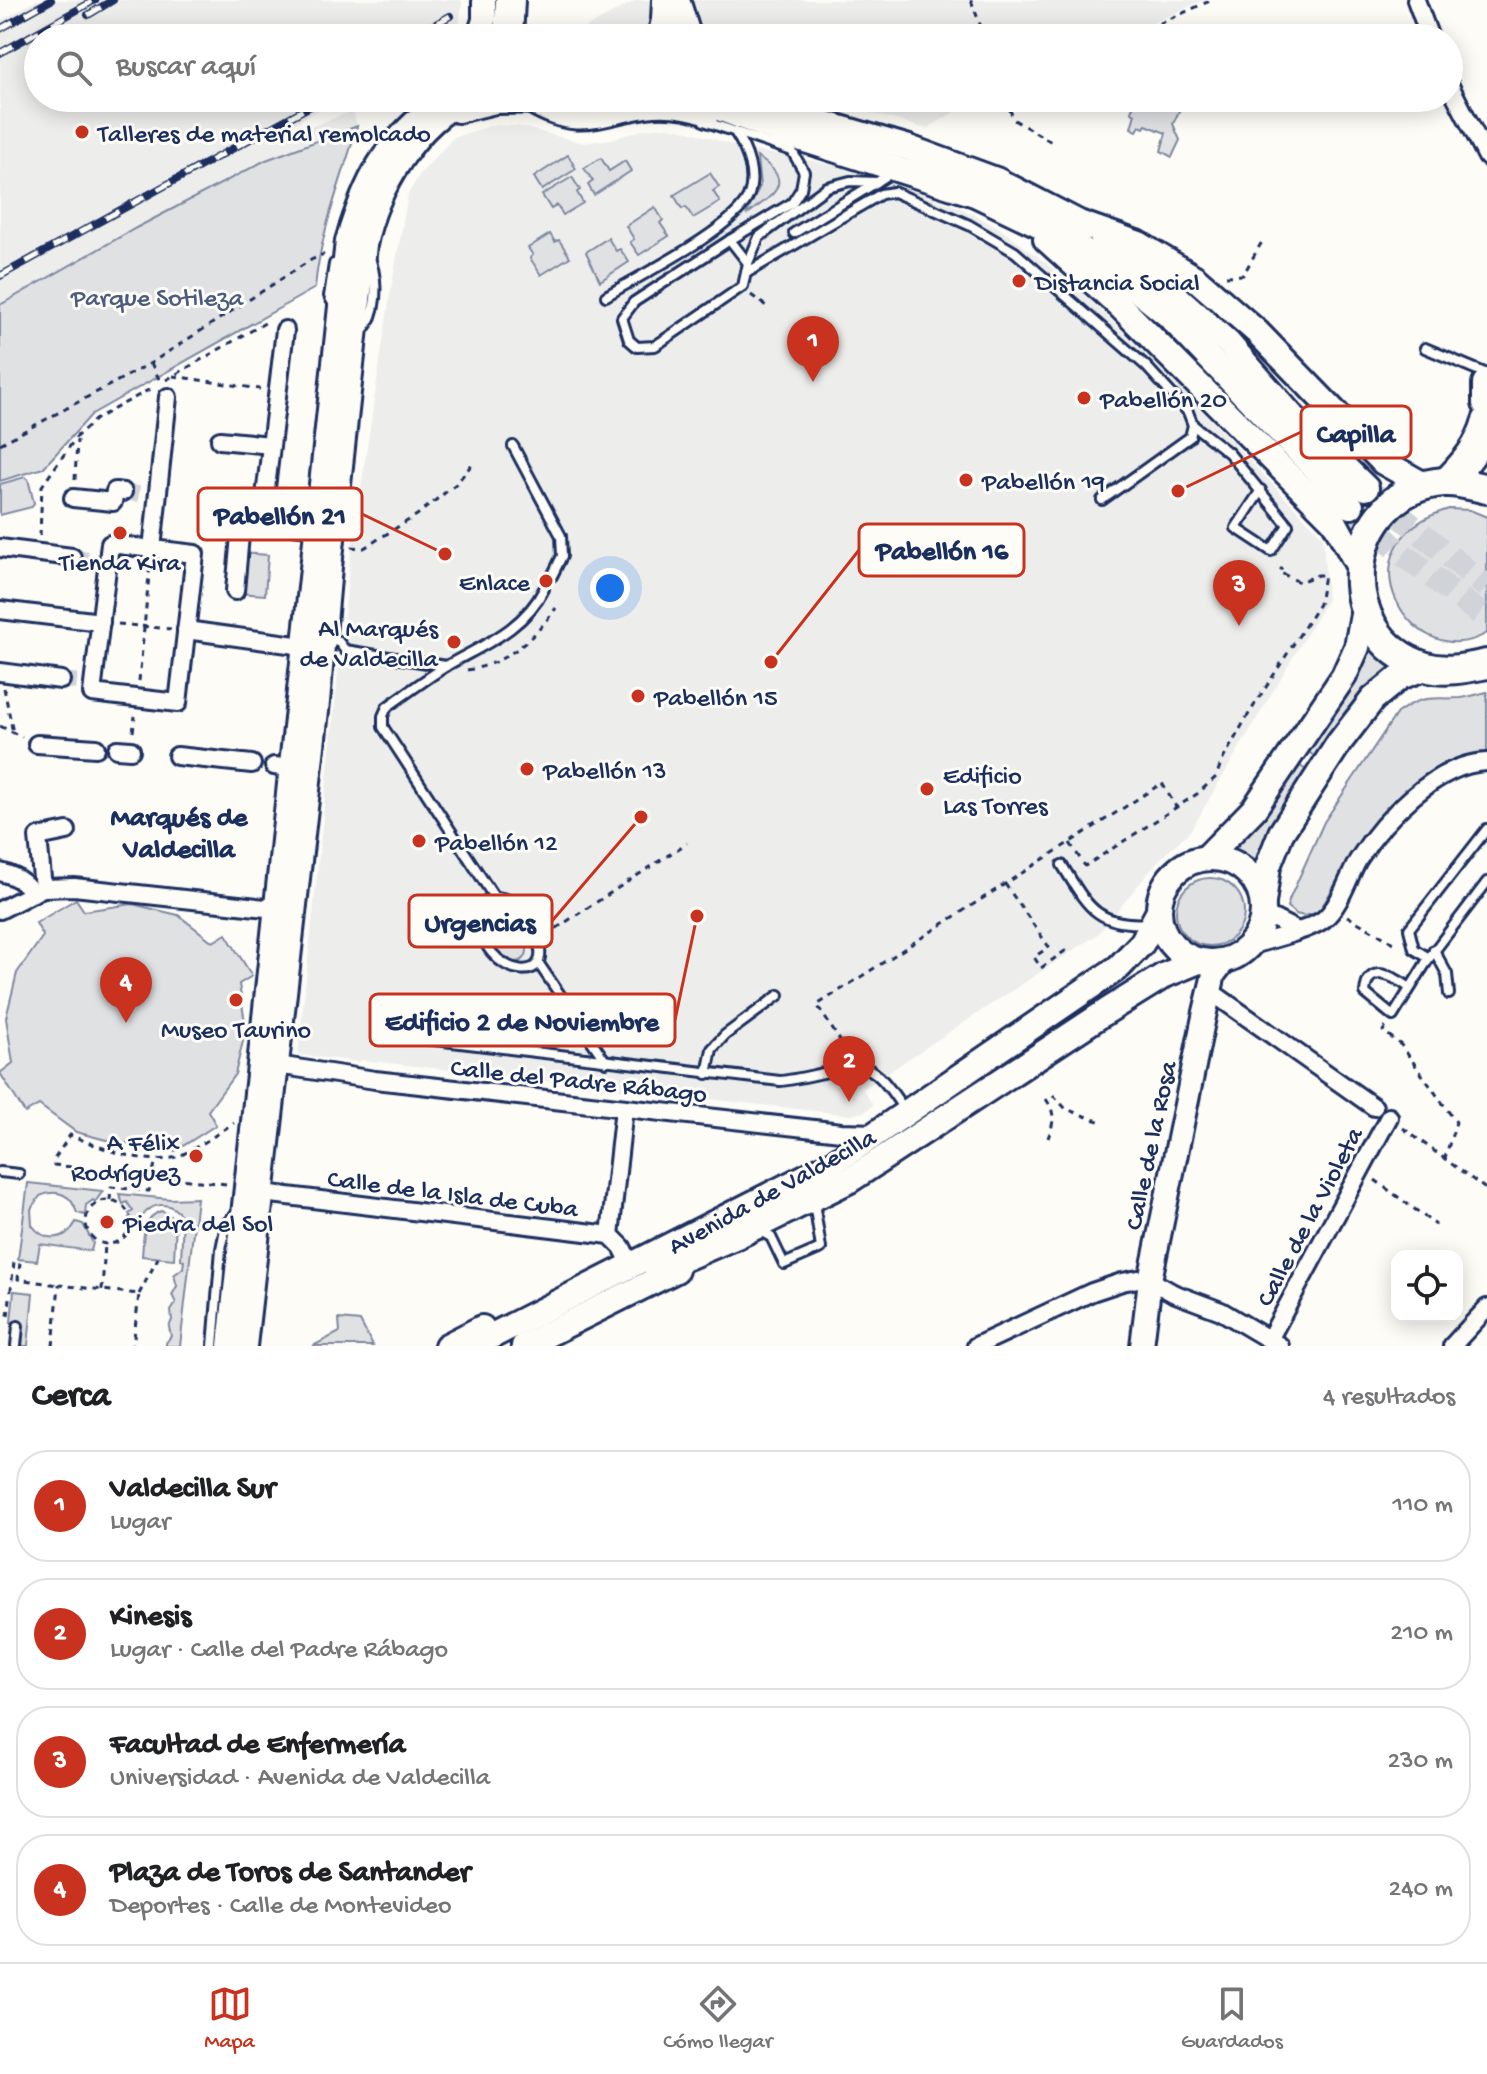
<!DOCTYPE html>
<html lang="es">
<meta charset="utf-8">
<style>
body{margin:0;font-family:"Gochi Hand",sans-serif;background:#f6f6f6;color:#202124}
.controls{position:absolute;right:24px;bottom:24px;display:grid;overflow:hidden;border-radius:16px;box-shadow:0 4px 20px #0003}
.controls button{width:72px;height:72px;display:grid;place-items:center;padding:0;border:0;border-bottom:2px solid #e0e0e0;background:#fff;color:#202124;font:40px sans-serif}
.you{position:absolute;left:610px;top:588px;width:28px;height:28px;margin:-20px;border:6px solid #fff;border-radius:50%;background:#1a73e8;box-shadow:0 0 0 12px #1a73e833}
.badge{display:grid;place-items:center;width:52px;height:52px;border-radius:50%;background:#c8321e;color:#fff;font-size:26px;font-weight:700}
.pin{position:absolute;translate:-50% -66px;filter:drop-shadow(0 2px 4px #0008)}
.pin::after{content:'';position:absolute;top:42px;width:28px;height:24px;background:inherit;clip-path:polygon(0 0,100% 0,50% 100%)}
.list{margin:0;padding:0;list-style:none}
h2{display:flex;justify-content:space-between;align-items:center;height:104px;margin:0;padding:0 32px;font-size:34px}
h2 small{font-size:26px;font-weight:400;color:#757577}
.list li{display:grid;grid-template-columns:52px 1fr auto;gap:24px;align-items:center;box-sizing:border-box;height:112px;margin:0 16px 16px;padding:0 16px;border:2px solid #e0e0e0;border-radius:32px}
.list b{display:block;font-size:30px;white-space:nowrap}
.list p{margin:0;font-size:26px;white-space:nowrap;color:#757577}
.list em{font-size:26px;font-style:normal;color:#757577}
.icon{flex:none;width:44px;height:44px;fill:none;stroke:currentColor;stroke-width:2;stroke-linecap:round;stroke-linejoin:round}
.map{position:relative;flex:none;width:1487px;height:1346px;overflow:hidden}
.search{position:absolute;background:#fff;box-shadow:0 4px 20px #0003;left:24px;right:24px;top:24px;height:88px;display:flex;align-items:center;gap:20px;box-sizing:border-box;padding:0 28px;border-radius:44px;color:#757577;font-size:30px}
.sheet{height:616px;background:#fff}
nav{display:flex;justify-content:space-around;align-items:center;box-sizing:border-box;height:112px;border-top:2px solid #e0e0e0;background:#fff;font-size:22px;color:#757577}
nav a{display:grid;justify-items:center;gap:4px}
nav .on{color:#c8321e}
.map>svg:first-child{display:block}
.built{fill:#edeeec}
.green{fill:#e0e1e3;stroke:#7e88a0;stroke-width:2}
.lines{fill:none;stroke-linecap:round;stroke-linejoin:round}
.street-tunnel{stroke:#d0d3d8;stroke-width:16;stroke-dasharray:16 8;stroke-linecap:butt}
.primary-tunnel{stroke:#d0d3d8;stroke-width:24;stroke-dasharray:24 12;stroke-linecap:butt}
.lane-casing{stroke:#1b2f5e;stroke-width:14}
.street-casing{stroke:#1b2f5e;stroke-width:22}
.secondary-casing{stroke:#1b2f5e;stroke-width:28}
.primary-casing{stroke:#1b2f5e;stroke-width:30}
.highway-casing{stroke:#1b2f5e;stroke-width:34}
.path{stroke:#1b2f5e;stroke-width:3;stroke-dasharray:6 6;stroke-linecap:butt}
.lane{stroke:#fdfcf7;stroke-width:8}
.street{stroke:#fdfcf7;stroke-width:16}
.secondary{stroke:#fdfcf7;stroke-width:22}
.primary{stroke:#fdfcf7;stroke-width:24}
.highway{stroke:#fdfcf7;stroke-width:28}
.rail-casing{stroke:#1b2f5e;stroke-width:8}
.rail{stroke:#fdfcf7;stroke-width:5;stroke-dasharray:15;stroke-linecap:butt}
.path-bridge{stroke:#1b2f5e;stroke-width:3;stroke-dasharray:6 6;stroke-linecap:butt}
.poi-dot{fill:#c8321e;stroke:#fdfcf7;stroke-width:3}
.labels{text-anchor:middle;stroke-width:6;stroke-linejoin:round;paint-order:stroke}
.poi-label{font-size:26px;fill:#1b2f5e;stroke:#fdfcf7;text-anchor:start}
.park-label{font-size:26px;fill:#4c5c7f;stroke:#fdfcf7}
.street-label{font-size:26px;fill:#1b2f5e;stroke:#fdfcf7}
.neighbourhood-label{font-size:28px;font-weight:bold;fill:#1b2f5e;stroke:#fdfcf7}
.leader{fill:none;stroke:#c8321e;stroke-width:3}
.callout-dot{fill:#c8321e;stroke:#fdfcf7;stroke-width:3}
.callout{fill:#fdfcf7;stroke:#c8321e;stroke-width:3}
.callout-label{font-size:28px;text-anchor:middle;font-weight:bold;fill:#1b2f5e}
</style>
<div class="map">
<svg width="1487" height="1346" viewBox="0 0 1487 1346">
<rect width="100%" height="100%" fill="#fdfcf7"/>
<filter id="ink" filterUnits="userSpaceOnUse"><feTurbulence type="fractalNoise" baseFrequency=".0125" numOctaves="2"/><feDisplacementMap in="SourceGraphic" scale="16" xChannelSelector="R" yChannelSelector="G"/><feConvolveMatrix kernelMatrix="1 2 1 2 8 2 1 2 1" color-interpolation-filters="sRGB"/></filter>
<g filter="url(#ink)">
<g class="built">
<path d="M37,0H461L462,3L459,27L440,38H38V98H340L278,133L280,138L353,111L357,126L266,160L136,228L0,305V21Z"/>
<path d="M637,0H1204L1119,38H566Z"/>
<path d="M819,98H977L927,129Z"/>
<path d="M493,125L518,126L584,143L612,139L645,129L668,127L689,131L748,150L801,158L874,176L961,208L998,227L1045,262L1089,299L1171,378L1323,537L1327,600L1191,830L1159,860L1098,934L863,1089L873,1105L866,1111L851,1115L361,1060L360,1062L298,1055L350,560L390,295L408,194L420,174L454,137Z"/>
</g>
<g class="green">
<path d="M1137,98H1185L1173,124L1180,140L1172,157L1161,151L1166,133L1146,125L1144,128L1140,126L1137,131L1131,128L1135,114L1131,111Z"/>
<path d="M357,126C342,180 320,232 315,288L92,414L43,468L0,481V305L136,228L266,160Z"/>
<path d="M568,155L576,169L542,190L534,177Z"/>
<path d="M757,157C798,182 772,196 746,215L760,186Z"/>
<path d="M601,158L609,171L625,161L631,171L594,195L588,185L593,181L584,168Z"/>
<path d="M710,173L719,187L713,191L720,202L693,218L686,207L682,209L674,195Z"/>
<path d="M572,177L580,190L577,192L583,203L563,215L557,205L551,209L542,195Z"/>
<path d="M655,207L663,220L660,223L669,236L639,255L630,242L634,239L626,226Z"/>
<path d="M550,234L555,242L559,240L570,257L541,275L530,258L533,255L528,248Z"/>
<path d="M608,238L616,251L620,249L629,262L600,281L586,252Z"/>
<path d="M25,477L28,479L34,503L32,507L0,515V484Z"/>
<path d="M1449,509L1470,510L1487,517V633C1412,678 1333,543 1449,509Z"/>
<path d="M241,553L268,555L265,595L238,593Z"/>
<path d="M1371,644L1395,666C1359,688 1338,722 1316,757L1305,750L1357,675Z"/>
<path d="M1487,692V753C1407,757 1355,851 1319,912L1304,916L1296,914L1287,907L1289,900L1324,822L1397,713C1425,693 1431,700 1461,698C1469,697 1478,694 1487,692Z"/>
<path d="M1297,764L1308,771L1258,865L1233,850L1260,820Z"/>
<circle cx="1210" cy="912" r="34"/>
<path d="M76,899L84,911L132,904L178,915L213,942L226,934L252,976L239,984L246,1029L235,1074L208,1111L216,1125L175,1151L166,1137L121,1144L76,1132L39,1105L25,1113L0,1073L13,1063L6,1018L17,973L43,936L36,923Z"/>
<path d="M497,908C508,910 513,918 520,928C527,938 534,963 513,962C496,961 482,930 484,916L487,912Z"/>
<path d="M28,1183L103,1191L95,1202L93,1200L86,1205L85,1215L77,1213C72,1195 58,1188 40,1196L31,1209L32,1225C45,1243 66,1241 76,1222L83,1224L93,1243L91,1251L40,1244L37,1261L18,1259Z"/>
<path d="M119,1194L170,1199L197,1198L180,1346H166V1343L171,1336L169,1327L172,1320L171,1311L176,1303L172,1295L177,1286L174,1275L183,1268L184,1261L181,1260L183,1218C170,1198 148,1202 139,1223L134,1222L129,1214L133,1211L127,1202L123,1204Z"/>
<path d="M161,1211L168,1214L176,1222L174,1259L142,1256C144,1238 141,1218 161,1211Z"/>
<path d="M14,1291L33,1293L28,1346H21L23,1324L11,1322Z"/>
<path d="M339,1319L360,1321L373,1346H313L340,1332Z"/>
</g>
<g class="lines">
<g class="street-tunnel">
<path d="M123,492L144,495"/>
<path d="M72,557L96,560"/>
<path d="M61,680L83,682"/>
</g>
<g class="primary-tunnel">
<path d="M1366,488L1487,587"/>
<path d="M1351,506L1397,550L1487,619"/>
</g>
<g class="lane-casing">
<g id="lane">
<path d="M704,121L792,151L804,172L801,189L792,203L730,240"/>
<path d="M794,233L877,182"/>
<path d="M730,240L748,263L743,286L655,346L637,347L629,340L622,318L634,302Z"/>
<path d="M748,263L759,237L827,187L850,181L877,182L891,173"/>
<path d="M748,272L881,194L894,192L969,225L1015,252L1146,366L1188,412L1193,425L1190,437L1102,500"/>
<path d="M606,296C639,276 734,229 748,197C757,176 747,150 735,132"/>
<path d="M334,305L329,296L334,264"/>
<path d="M362,331C378,314 378,283 371,261"/>
<path d="M1425,348L1487,374"/>
<path d="M1193,425L1229,453L1288,525L1271,551L1236,528L1261,490"/>
<path d="M513,446L561,536L562,556L552,576"/>
<path d="M325,639L338,641L345,650L446,666"/>
<path d="M1487,829L1409,929L1414,949L1429,958L1487,882"/>
<path d="M1062,865C1087,905 1096,927 1149,923"/>
<path d="M494,897L383,727V716L387,707C407,693 427,678 448,665C485,644 524,629 544,589"/>
<path d="M494,897C512,897 518,908 527,922C575,991 477,983 478,911L487,900Z"/>
<path d="M1434,950L1447,974L1449,994"/>
<path d="M539,964L606,1062"/>
<path d="M1410,988C1395,977 1367,961 1365,993L1393,1016L1429,958"/>
<path d="M392,1035L780,1081C800,1080 855,1063 866,1068C882,1074 894,1095 904,1109"/>
<path d="M707,1074L712,1049L725,1035L779,995"/>
<path d="M0,1172L19,1174"/>
<path d="M758,1230L771,1237L784,1264L821,1248L814,1203"/>
<path d="M16,1346L18,1326"/>
<path d="M213,1346L221,1249L226,1224L237,1212"/>
</g>
</g>
<g class="street-casing">
<g id="street">
<path d="M1416,0L1430,38"/>
<path d="M1449,84L1487,157"/>
<path d="M285,330L262,521L317,528"/>
<path d="M220,440L271,445"/>
<path d="M73,498L113,502L115,491L123,492"/>
<path d="M220,499L254,503"/>
<path d="M110,544L195,554L178,703L92,693Z"/>
<path d="M0,548L72,557"/>
<path d="M152,549L168,397"/>
<path d="M235,591L243,502"/>
<path d="M0,610L101,622"/>
<path d="M186,630L303,646"/>
<path d="M0,672L61,680"/>
<path d="M37,744L96,748"/>
<path d="M117,749L131,750"/>
<path d="M177,756L252,764"/>
<path d="M274,766L291,768"/>
<path d="M0,872C15,876 24,881 33,893"/>
<path d="M43,888L38,837L67,831"/>
<path d="M0,910L43,888L74,887L284,910"/>
<path d="M1263,913L1296,930"/>
<path d="M1248,946C1266,941 1311,930 1324,919C1340,906 1348,878 1358,860C1383,820 1437,763 1487,762"/>
<path d="M1217,996L1374,1107"/>
<path d="M277,1065L375,1080L841,1132L876,1133"/>
<path d="M263,1193L610,1235L622,1247L627,1257"/>
<path d="M610,1235L624,1108"/>
<path d="M1270,1338L1389,1117"/>
<path d="M976,1346L1092,1292L1122,1282L1138,1279L1150,1280L1173,1293L1221,1311L1280,1346"/>
<path d="M1452,1346L1487,1308"/>
</g>
</g>
<g class="secondary-casing">
<g id="secondary">
<path d="M478,38L484,20V0"/>
<path d="M458,111L495,102L550,101"/>
<path d="M229,1346L347,241C366,179 382,147 433,106"/>
<path d="M245,1346L318,702L330,567L365,245C376,190 416,121 470,98"/>
<path d="M1142,1346L1150,1280L1205,1012L1214,974L1225,960"/>
</g>
</g>
<g class="primary-casing">
<g id="primary">
<path d="M679,6L689,38"/>
<path d="M692,98L802,139L975,194L1065,237L1126,281L1168,315L1351,506"/>
<path d="M737,98L909,148L996,180L1079,223L1139,244L1195,278L1257,332L1383,462L1424,485"/>
<path d="M532,101C578,129 599,112 646,105C667,102 688,105 708,112"/>
<path d="M1046,239L1119,305L1334,521L1360,569"/>
<path d="M1103,240L1156,278L1228,343L1290,414L1366,488"/>
<path d="M1206,858L1254,809L1344,676L1357,647L1364,609"/>
<circle cx="1211" cy="910" r="52"/>
<path d="M1263,903L1268,866L1281,833L1339,743L1373,699L1400,677L1427,667"/>
<path d="M657,1270L737,1236L850,1180L1107,1011L1165,975L1199,961"/>
<path d="M447,1346L482,1328"/>
<path d="M472,1346L833,1163L1119,967L1142,943L1158,913"/>
<path d="M524,1346L676,1270"/>
</g>
</g>
<g class="highway-casing">
<g id="highway">
<path d="M508,38L510,0"/>
<path d="M662,38L666,20L667,0"/>
<path d="M551,98L587,105L621,98"/>
<path d="M1487,384V403"/>
<path d="M1447,482C1466,462 1479,448 1487,421"/>
<path d="M1487,489C1474,486 1458,481 1444,482C1344,489 1327,637 1426,667C1445,673 1467,668 1487,664"/>
</g>
</g>
<g class="path">
<path d="M971,0L985,38"/>
<path d="M1127,38L1212,0"/>
<path d="M360,98L357,105L364,109L368,106L367,98"/>
<path d="M379,98L395,112"/>
<path d="M1005,98L1014,120L1052,142"/>
<path d="M1226,276L1243,275L1263,240"/>
<path d="M751,295L766,306"/>
<path d="M151,363L160,381"/>
<path d="M173,376L260,389"/>
<path d="M166,380L270,320"/>
<path d="M0,444L151,363L309,261L324,254"/>
<path d="M75,480L77,440"/>
<path d="M40,536L42,486L77,436L96,419L152,388"/>
<path d="M351,547L364,548L417,515L456,484L473,463"/>
<path d="M118,624L171,629"/>
<path d="M467,670C506,664 534,639 556,608"/>
<path d="M139,681L150,565"/>
<path d="M4,688L13,733"/>
<path d="M0,726L22,737"/>
<path d="M133,732L135,716"/>
<path d="M1070,843L1085,866L1197,794L1216,777L1221,763L1245,720L1319,604L1324,575H1318L1299,582L1279,572L1282,568"/>
<path d="M1005,884L1049,947L1034,957L1041,968L1065,951L1067,956"/>
<path d="M1347,916L1399,946"/>
<path d="M546,935L687,843"/>
<path d="M1386,1027L1383,1031L1401,1045L1456,1122L1445,1158"/>
<path d="M848,1053L817,1005L1162,783L1176,807"/>
<path d="M1053,1095L1066,1109L1101,1122"/>
<path d="M1046,1099C1056,1114 1054,1122 1048,1138"/>
<path d="M1403,1128L1487,1190"/>
<path d="M1375,1180L1436,1225"/>
<path d="M226,1184L54,1165L55,1158L70,1135C99,1147 148,1168 179,1156C198,1148 216,1134 234,1123"/>
<path d="M110,1200L111,1187L149,1191L156,1159"/>
<circle cx="108" cy="1222" r="22"/>
<path d="M20,1263L18,1279L58,1285"/>
<path d="M102,1290L105,1244"/>
<path d="M139,1294L158,1258"/>
<path d="M8,1316L14,1262L20,1263"/>
<path d="M53,1346L59,1285L139,1294L133,1346"/>
</g>
<use href="#lane" class="lane"/>
<use href="#street" class="street"/>
<use href="#secondary" class="secondary"/>
<use href="#primary" class="primary"/>
<use href="#highway" class="highway"/>
<g class="rail-casing">
<g id="rail">
<path d="M88,15L113,0"/>
<path d="M0,29L51,0"/>
<path d="M411,38L450,16"/>
<path d="M0,53L95,0"/>
<path d="M0,276L325,98"/>
</g>
</g>
<use href="#rail" class="rail"/>
<path class="path-bridge" d="M367,98H368"/>
</g>
</g>
<g class="poi-dot">
<circle cx="82" cy="132" r="8"/>
<circle cx="1019" cy="281" r="8"/>
<circle cx="1084" cy="398" r="8"/>
<circle cx="966" cy="480" r="8"/>
<circle cx="120" cy="533" r="8"/>
<circle cx="546" cy="581" r="8"/>
<circle cx="454" cy="642" r="8"/>
<circle cx="638" cy="696" r="8"/>
<circle cx="527" cy="769" r="8"/>
<circle cx="927" cy="789" r="8"/>
<circle cx="419" cy="841" r="8"/>
<circle cx="236" cy="1000" r="8"/>
<circle cx="196" cy="1156" r="8"/>
<circle cx="107" cy="1222" r="8"/>
</g>
<g class="labels">
<g class="poi-label">
<text x="98" y="141">Talleres de material remolcado</text>
<text x="1035" y="290">Distancia Social</text>
<text x="1100" y="407">Pabellón 20</text>
<text x="982" y="489">Pabellón 19</text>
<text x="120" y="570" text-anchor="middle">Tienda Kira</text>
<text x="530" y="590" text-anchor="end">Enlace</text>
<text x="438" y="636" text-anchor="end">Al Marqués<tspan x="438" dy="30">de Valdecilla</tspan></text>
<text x="654" y="705">Pabellón 15</text>
<text x="543" y="778">Pabellón 13</text>
<text x="943" y="783">Edificio<tspan x="943" dy="30">Las Torres</tspan></text>
<text x="435" y="850">Pabellón 12</text>
<text x="236" y="1037" text-anchor="middle">Museo Taurino</text>
<text x="180" y="1150" text-anchor="end">A Félix<tspan x="180" dy="30">Rodríguez</tspan></text>
<text x="123" y="1231">Piedra del Sol</text>
</g>
<g class="park-label">
<text x="157" y="305">Parque Sotileza</text>
</g>
<g class="street-label">
<text transform="translate(579 1079) rotate(6)" y="9">Calle del Padre Rábago</text>
<text transform="translate(1149 1145) rotate(-78)" y="9">Calle de la Rosa</text>
<text transform="translate(771 1190) rotate(-29)" y="9">Avenida de Valdecilla</text>
<text transform="translate(453 1192) rotate(7)" y="9">Calle de la Isla de Cuba</text>
<text transform="translate(1308 1216) rotate(-62)" y="9">Calle de la Violeta</text>
</g>
<g class="neighbourhood-label">
<text x="179" y="825">Marqués de<tspan x="179" dy="32">Valdecilla</tspan></text>
</g>
</g>
<path class="leader" d="M1178 491L1301 432M445 554L362 514M771 662L859 550M641 817L552 921M697 916L675 1020"/>
<g class="callout-dot">
<circle cx="1178" cy="491" r="8"/>
<circle cx="445" cy="554" r="8"/>
<circle cx="771" cy="662" r="8"/>
<circle cx="641" cy="817" r="8"/>
<circle cx="697" cy="916" r="8"/>
</g>
<g class="callout">
<rect x="1301" y="406" width="110" height="52" rx="8"/>
<rect x="198" y="488" width="164" height="52" rx="8"/>
<rect x="859" y="524" width="165" height="52" rx="8"/>
<rect x="409" y="895" width="143" height="52" rx="8"/>
<rect x="370" y="994" width="305" height="52" rx="8"/>
</g>
<g class="callout-label">
<text x="1356" y="442">Capilla</text>
<text x="280" y="524">Pabellón 21</text>
<text x="942" y="559">Pabellón 16</text>
<text x="480" y="931">Urgencias</text>
<text x="522" y="1030">Edificio 2 de Noviembre</text>
</g>
</svg>
<div class="controls">
<button><svg class="icon" aria-label="locate" viewBox="0 0 24 24"><circle cx="12" cy="12" r="6"/><path d="M12 2v4M12 18v4M2 12h4M18 12h4"/></svg></button>
</div>
<div class="you"></div>
<div class="pin badge" style="left:813px;top:382px">1</div>
<div class="pin badge" style="left:849px;top:1102px">2</div>
<div class="pin badge" style="left:1239px;top:626px">3</div>
<div class="pin badge" style="left:126px;top:1023px">4</div>
<div class="search"><svg class="icon" aria-label="search" viewBox="0 0 24 24"><circle cx="10" cy="10" r="6"/><path d="M15 15l6 6"/></svg>Buscar aquí</div>
</div>
<section class="sheet">
<h2>Cerca<small>4 resultados</small></h2>
<ul class="list">
<li><span class="badge">1</span><div><b>Valdecilla Sur</b><p>Lugar</p></div><em>110 m</em></li>
<li><span class="badge">2</span><div><b>Kinesis</b><p>Lugar · Calle del Padre Rábago</p></div><em>210 m</em></li>
<li><span class="badge">3</span><div><b>Facultad de Enfermería</b><p>Universidad · Avenida de Valdecilla</p></div><em>230 m</em></li>
<li><span class="badge">4</span><div><b>Plaza de Toros de Santander</b><p>Deportes · Calle de Montevideo</p></div><em>240 m</em></li>
</ul>
</section>
<nav>
<a class="on"><svg class="icon" aria-label="map" viewBox="0 0 24 24"><path d="M3 6l6-2 6 2 6-2v14l-6 2-6-2-6 2zM9 4v14M15 6v14"/></svg>Mapa</a>
<a><svg class="icon" aria-label="directions" viewBox="0 0 24 24"><path d="M12 3l9 9-9 9-9-9zM9 14v-3h6M13 9l2 2-2 2"/></svg>Cómo llegar</a>
<a><svg class="icon" aria-label="saved" viewBox="0 0 24 24"><path d="M7 4h10v16l-5-4-5 4z"/></svg>Guardados</a>
</nav>
